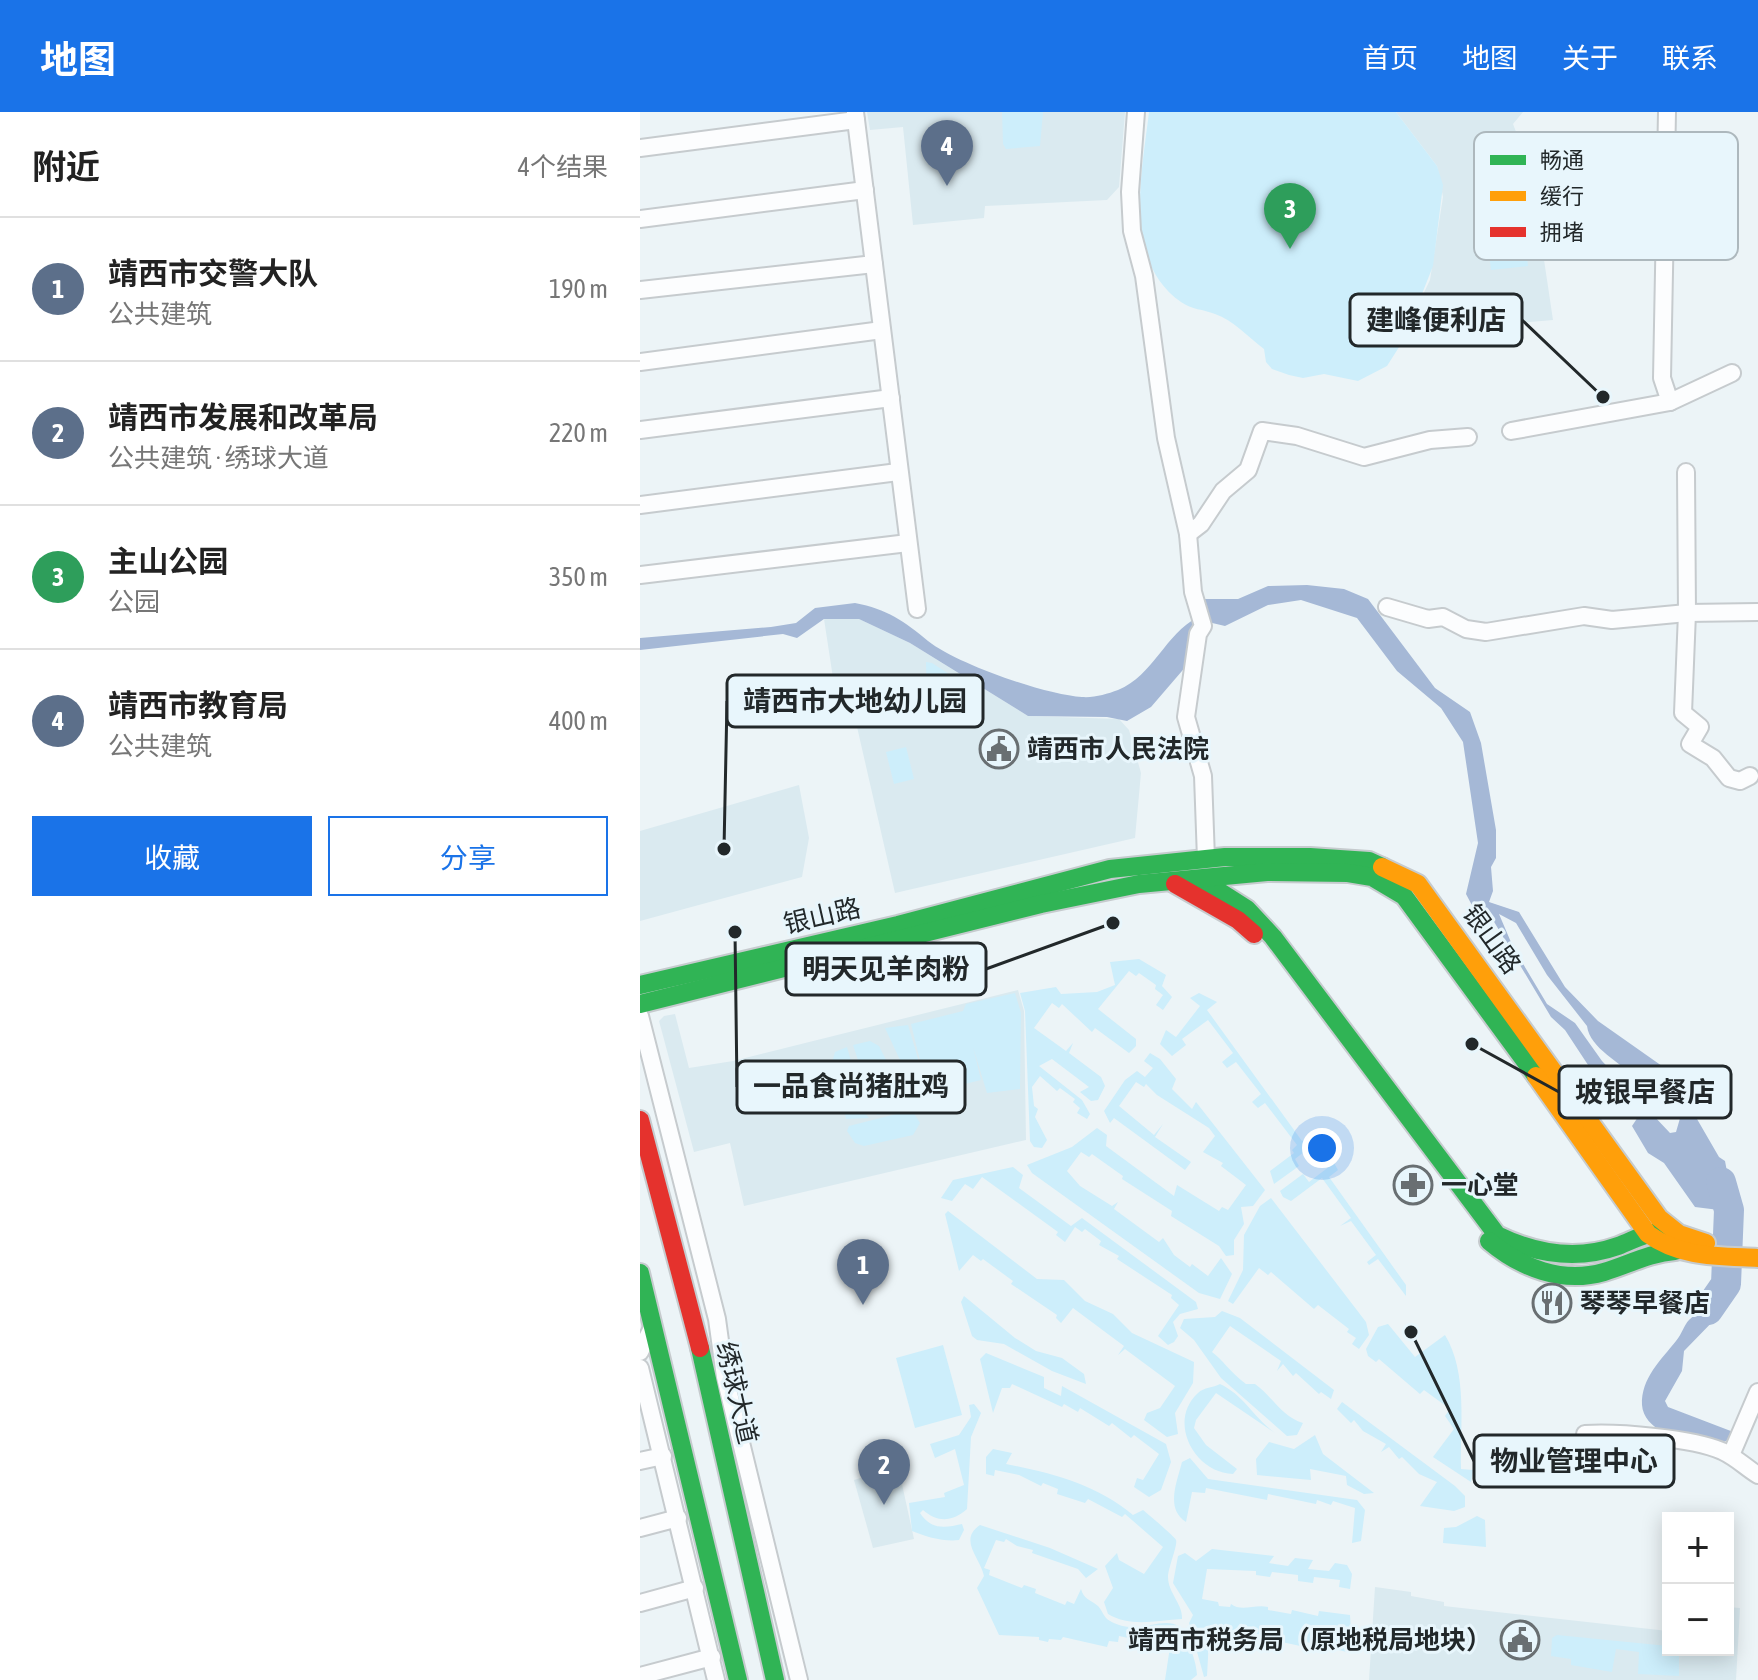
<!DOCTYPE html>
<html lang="zh">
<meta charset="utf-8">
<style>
body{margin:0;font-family:"Asap Condensed","Noto Sans SC",sans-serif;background:#f2f2f2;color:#222}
.controls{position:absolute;right:24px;bottom:24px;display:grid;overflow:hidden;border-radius:0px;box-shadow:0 4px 20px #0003}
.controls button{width:72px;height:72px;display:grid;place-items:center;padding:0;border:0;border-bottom:2px solid #e0e0e0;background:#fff;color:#222;font:40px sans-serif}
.you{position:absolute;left:682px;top:1036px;width:28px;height:28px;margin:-20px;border:6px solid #fff;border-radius:50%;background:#1a73e8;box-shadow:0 0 0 12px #1a73e833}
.badge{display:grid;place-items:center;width:52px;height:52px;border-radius:50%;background:#1a73e8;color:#fff;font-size:26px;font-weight:700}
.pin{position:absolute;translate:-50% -66px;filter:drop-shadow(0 2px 4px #0008)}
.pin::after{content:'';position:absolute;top:42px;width:28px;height:24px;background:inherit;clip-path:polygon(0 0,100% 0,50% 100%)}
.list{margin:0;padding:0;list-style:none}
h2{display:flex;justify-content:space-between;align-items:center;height:104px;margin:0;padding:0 32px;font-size:34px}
h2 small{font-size:26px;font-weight:400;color:#767676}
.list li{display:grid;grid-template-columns:52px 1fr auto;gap:24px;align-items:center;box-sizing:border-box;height:144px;padding:0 32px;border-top:2px solid #e0e0e0}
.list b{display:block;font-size:30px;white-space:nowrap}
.list p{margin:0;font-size:26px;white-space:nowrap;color:#767676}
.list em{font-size:26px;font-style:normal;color:#767676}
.actions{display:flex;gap:16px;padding:24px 32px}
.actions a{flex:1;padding:18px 0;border:2px solid #1a73e8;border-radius:0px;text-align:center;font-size:28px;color:#1a73e8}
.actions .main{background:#1a73e8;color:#fff}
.map{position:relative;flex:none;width:1118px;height:1568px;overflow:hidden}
header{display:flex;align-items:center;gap:48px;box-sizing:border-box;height:112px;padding:0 40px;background:#1a73e8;color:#fff}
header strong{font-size:38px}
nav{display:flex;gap:44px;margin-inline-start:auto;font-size:28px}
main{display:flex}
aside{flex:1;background:#fff}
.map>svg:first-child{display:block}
.built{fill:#daeaf0}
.green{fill:#cdeefb}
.water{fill:#a5b8d6;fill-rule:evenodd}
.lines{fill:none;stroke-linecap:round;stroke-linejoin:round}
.river{stroke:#a5b8d6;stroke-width:30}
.street-casing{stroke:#c6cbce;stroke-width:20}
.fast-casing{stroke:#c6cbce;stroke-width:22}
.slow-casing{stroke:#c6cbce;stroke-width:22}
.jam-casing{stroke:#c6cbce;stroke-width:22}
.street{stroke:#fcfdfe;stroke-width:16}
.fast{stroke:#30b455;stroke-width:18}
.slow{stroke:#ff9f0a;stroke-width:18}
.jam{stroke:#e5322d;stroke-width:18}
.labels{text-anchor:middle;stroke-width:6;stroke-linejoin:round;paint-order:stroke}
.poi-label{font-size:26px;font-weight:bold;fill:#22282a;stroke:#e8f6fc;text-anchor:start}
.street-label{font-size:26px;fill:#22282a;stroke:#e8f6fc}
.key{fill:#e8f6fc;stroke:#adb8bd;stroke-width:2}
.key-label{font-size:22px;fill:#22282a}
.leader{fill:none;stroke:#22282a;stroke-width:3}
.callout-dot{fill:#22282a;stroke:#e8f6fc;stroke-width:3}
.callout{fill:#e8f6fc;stroke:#22282a;stroke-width:3}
.callout-label{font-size:28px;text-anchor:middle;font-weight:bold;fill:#22282a}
</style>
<header>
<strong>地图</strong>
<nav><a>首页</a><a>地图</a><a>关于</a><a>联系</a></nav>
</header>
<main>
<aside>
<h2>附近<small>4个结果</small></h2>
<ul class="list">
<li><span class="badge" style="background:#5c6f8a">1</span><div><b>靖西市交警大队</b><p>公共建筑</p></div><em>190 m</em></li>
<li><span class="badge" style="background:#5c6f8a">2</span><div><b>靖西市发展和改革局</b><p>公共建筑 · 绣球大道</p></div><em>220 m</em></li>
<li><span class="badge" style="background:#2e9e5b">3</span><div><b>主山公园</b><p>公园</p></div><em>350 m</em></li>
<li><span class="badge" style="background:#5c6f8a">4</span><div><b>靖西市教育局</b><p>公共建筑</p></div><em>400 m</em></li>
</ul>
<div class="actions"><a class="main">收藏</a><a>分享</a></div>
</aside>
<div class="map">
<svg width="1118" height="1568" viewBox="0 0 1118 1568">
<rect width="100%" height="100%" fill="#ecf4f7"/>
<g class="built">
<path d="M227,0H485L479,75L467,88L345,94L344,106L273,113L263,15L230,18Z"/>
<path d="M756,0H883L873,12L880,30L903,141L913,208L781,219L776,197L790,168L803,85L797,54Z"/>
<path d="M198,504L219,507L270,531L388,604L479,607L489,618L501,661L495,726L255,781L212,593L197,592L184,507Z"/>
<path d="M159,673L169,726L162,765L0,809V719Z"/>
<path d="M378,878L384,899L386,1028L104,1094L90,1031L54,1040L22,920L19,909L24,904L35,902L49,956L93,949Z"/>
<path d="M258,1354L274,1427L233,1436L214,1368Z"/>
<path d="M735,1475L771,1480V1484L804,1490V1494L1028,1519V1538H1088V1495L1100,1496L1096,1568H729Z"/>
</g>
<g class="green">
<path d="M362,0H403L400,34L366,37L363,32Z"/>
<path d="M509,0H756L797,54L803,73L793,154L776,197L781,219L761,232L747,254L718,269L684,262L663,266L649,263L632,257L626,250L624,237C608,225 593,208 575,202C563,197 552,198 541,190C482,149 502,61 509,0Z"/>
<path d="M880,84L888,154L851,158L843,88Z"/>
<path d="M286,550L292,551L341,583L287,595Z"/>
<path d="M266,635L274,667L254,672L246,640Z"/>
<path d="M499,847L526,863L522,874L532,885L523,898L516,893L523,883L515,877L516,873L499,861L496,864L489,859L458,897L496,927V934L489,941L455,916L452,920L422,892L419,896L412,891L394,916L426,939L433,931L429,941L461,965L465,974L458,988L451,989L440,980L449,975L412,947L399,954L442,988L450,1002L447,1007L437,1001L440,996L433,990L435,987L420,976L417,979L400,964L392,975L394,994L398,997L395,1005L407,1028L402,1036L394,1035L390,1029L385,899L380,881L416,875L421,882L457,880L475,873L470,850Z"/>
<path d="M375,881L381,901L380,977L347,981L333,935L341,968L288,981L293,995L289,999L283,997L245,916L268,913L287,977L271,912L323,899L326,892Z"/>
<path d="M559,881L577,890L567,898L662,1029L673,1022L678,1029L655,1047L659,1054L634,1072L630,1059L654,1041L652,1038L657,1033L625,991L618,996L612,990L621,982L596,950L587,956L582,950L593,941L568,908L542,927L546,933L532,944L520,932L526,918L536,925L560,894L550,886Z"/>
<path d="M230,929L239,934L270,995L237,1003L231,983L234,981L231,972L236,970L232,957L222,960L213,933Z"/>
<path d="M207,935L218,974L214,990L229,1006L206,1007L193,947L195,940Z"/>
<path d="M510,941L520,947L536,967L532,977L552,997L556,990L625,1078L613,1094L601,1095L604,1112L594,1128V1143L586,1144L579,1134L531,1104L532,1099L482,1067L483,1064L452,1042L449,1045L441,1040L427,1059L440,1074L472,1094L478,1090L474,1097L519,1130L523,1126L534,1143L550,1155L552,1152L568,1164L581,1146L592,1162L580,1187L559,1181L392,1061L387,1053L432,1035L457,1016L467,1023L466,1034L534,1084L537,1073L579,1099L582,1095L588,1098L606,1073L581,1054L583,1051L563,1040L575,1024L569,1016L517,983L506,972L504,975L496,970L479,994L514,1023L523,1012L515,1025L551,1050L545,1058L474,1006L470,1011L464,999L485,968L497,959L505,965L513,956L504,949Z"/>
<path d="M272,998L280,1011L273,1023L224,1034L215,1031L207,1019L209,1014Z"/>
<path d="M694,1051L698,1058L689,1065L766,1173V1184L738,1147L729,1153L727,1150L736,1143L711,1109L700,1114L711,1106L682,1066L651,1089L643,1085L640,1079L663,1062L669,1070Z"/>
<path d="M373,1055L383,1063L379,1076L431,1114L442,1106L556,1190L558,1197L540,1202L533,1210L538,1224L534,1230L528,1233L518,1224L539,1193L531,1186L532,1183L477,1147L479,1144L459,1133L461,1129L445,1117L442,1120L435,1115L425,1130L416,1123L418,1120L342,1065L333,1077L325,1072L312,1089L301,1086L313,1068Z"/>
<path d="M631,1086L726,1210L729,1223L719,1237L712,1232L716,1226L707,1220L709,1217L678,1193L674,1197L631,1160L628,1163L619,1156L593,1192L588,1189L603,1158L604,1123L620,1094Z"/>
<path d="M308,1099L397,1167L424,1168L445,1189L473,1202L492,1221L554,1250L553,1271L535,1301L538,1322L527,1325L504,1308L507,1301L520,1296L535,1274L485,1237L478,1243L484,1234L433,1196L421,1211L416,1206L417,1203L371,1172L373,1169L343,1147L341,1149L333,1143L319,1159L305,1102Z"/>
<path d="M324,1184L375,1226L396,1239L422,1246L444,1262L446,1272L412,1259L364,1232L337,1228L332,1224L321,1190Z"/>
<path d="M582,1199L600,1206L694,1278L691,1287L681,1280L679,1282L656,1261L653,1264L643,1252L637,1259L641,1249L590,1214L572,1240C582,1247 590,1260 606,1272H615C631,1283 642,1305 663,1311L657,1323L647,1324L581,1266L554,1228L540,1216L544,1207L575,1205Z"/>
<path d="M748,1212L775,1245L805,1223C828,1261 820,1314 821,1357L833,1358L831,1370L793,1345L814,1317L805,1304L810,1297L784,1278L780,1282L739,1247L736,1250L728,1244L726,1237L738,1215Z"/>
<path d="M303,1233L322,1303L275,1316L256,1246Z"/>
<path d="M346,1241L404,1265V1276L421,1284L422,1274L526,1332L531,1350L521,1378L509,1385L494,1375L497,1366L503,1368L519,1342L494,1323L491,1326L472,1311L469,1314L440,1296L438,1300L424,1292L422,1295L372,1272L370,1276H362L353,1301L340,1247Z"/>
<path d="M580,1272C604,1283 614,1306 635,1321L576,1281L556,1308L554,1316L566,1333L597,1357L593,1362C554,1361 527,1309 558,1281C564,1275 573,1276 580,1272Z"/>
<path d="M702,1290L815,1374L825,1384V1395L814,1399L780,1394L797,1370L779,1362L762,1345L759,1347L749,1335L741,1340L746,1332L723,1319L714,1308L711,1311L697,1297Z"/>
<path d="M334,1292L341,1301L331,1325L327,1397C312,1410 298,1411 283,1398L280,1401C291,1418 305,1416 322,1412L324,1418L319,1428C305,1430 286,1425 272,1419L269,1391L305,1385L304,1381L324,1373L315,1337L295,1346L290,1332L319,1323L331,1305L329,1293Z"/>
<path d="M675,1323L683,1342L734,1381L724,1382L707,1373L706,1364L670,1357L671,1368L617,1363L616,1347L629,1330L654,1337Z"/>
<path d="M353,1337L372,1341L366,1352C412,1361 456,1372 493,1403L503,1398C507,1401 536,1426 536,1428C538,1433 528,1456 528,1465C528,1481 543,1492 542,1507C518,1508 492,1516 468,1502L464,1490L473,1476L465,1454L477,1441L479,1448L504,1462L523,1435L485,1402L482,1405L448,1387L445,1391L417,1382L418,1377L403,1371L401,1374L379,1363L355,1358L354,1364L346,1362V1345Z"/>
<path d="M550,1346L568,1367L717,1388L725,1398L721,1429L712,1431L715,1396L693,1389L691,1393L677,1388L676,1392L628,1382L627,1388L566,1376L565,1381L552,1380L546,1410C525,1397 537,1370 542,1350Z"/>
<path d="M837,1404L845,1408L846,1435L803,1431L804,1416L816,1415Z"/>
<path d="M340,1413L410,1436L458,1457L446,1466L438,1457L392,1441L393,1438L377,1434L366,1427L364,1430L356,1428L344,1456L350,1458L349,1463L382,1476L384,1473L396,1477L395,1481L425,1493L427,1489L434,1492L441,1477C444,1488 450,1487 458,1494C463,1499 463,1505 470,1509C502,1528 535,1492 547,1527C551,1539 556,1548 557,1563L551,1568H525L530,1535L479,1524L478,1530L469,1529L467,1535L423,1525L421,1528L409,1527L408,1530L399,1528V1525L359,1523L337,1476L344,1464C340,1445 318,1428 340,1413Z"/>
<path d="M572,1437L634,1444L629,1451L648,1454L655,1446L673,1448L668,1457L689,1459L695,1451L707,1453L712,1462L710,1477L699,1475L700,1468L674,1465L673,1471L658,1469V1463L632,1460L630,1465L616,1463V1459L567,1457L562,1487L578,1490L579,1494L590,1495L591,1492C601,1500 615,1492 628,1495V1498L651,1502L652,1498L678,1504L679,1499L710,1503L711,1519L707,1540L666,1530L665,1535L614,1524L612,1531L581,1524L580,1528L569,1527L567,1564L564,1565L549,1511L553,1503L533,1471L538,1444L545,1441L556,1449Z"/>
<path d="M917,1523L1028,1534V1538L1039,1540V1564L998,1562L999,1540L976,1537L972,1560L931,1553V1547L911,1544L912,1526Z"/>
</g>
<g class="water">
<path d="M667,473L704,477L728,487L795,576L830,600L841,631L856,718V746L851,755L853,779L849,790L879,800L925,875L958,909L1049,973L1057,996V1007L1079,1045L1085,1049L1097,1113L1079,1098L1055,1095L1024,1051L1008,1041L992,1014L998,1005L990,990L950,956L925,918L911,905L850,803L836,801L826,782L838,731L823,630L801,596L757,559L717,506L661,488L628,493L585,514L568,510L558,487H598L628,474ZM859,802L876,811L907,863L947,914C950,937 981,950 996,967C1000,972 1002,978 1007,984H1012L1024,974L1037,983L1043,996L1036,1020L1030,1021L962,949L935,911L907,892L873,835Z"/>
<path d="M215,491C247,497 264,509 288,529C317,552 406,583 442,585C454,586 467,582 478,578C514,563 525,522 558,505L548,552L511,595L487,609L467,605L388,604L270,531L219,507H184L157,526L143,522L0,538V526L131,515L156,511L175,496Z"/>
<path d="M1077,1162L1095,1163L1100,1172L1090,1179L1080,1202L1044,1239L1042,1259L1025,1289L1028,1295L1096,1321C1082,1345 1004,1328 1002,1293C1001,1266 1021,1248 1036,1229C1042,1222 1044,1213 1049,1208C1063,1195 1073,1189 1080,1170Z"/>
</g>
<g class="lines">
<path class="river" d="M1068,1198L1086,1172L1089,1098L1081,1070"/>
<g class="street-casing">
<g id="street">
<path d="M215,0L277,497"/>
<path d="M496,0L490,80L492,119L504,164L526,326L548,422L553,480L563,514L558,522L546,605L563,664L566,747"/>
<path d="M1027,0L1022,266L1030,290"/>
<path d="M0,36L216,8"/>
<path d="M0,107L225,78"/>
<path d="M0,178L234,152"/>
<path d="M0,250L242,218"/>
<path d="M0,318L251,286"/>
<path d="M871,319L1030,290L1092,261"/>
<path d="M1046,360L1047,501L1043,601L1060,615L1050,632L1073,646L1089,666L1100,669L1110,664"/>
<path d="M0,393L258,360"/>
<path d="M548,422L561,412L583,379L608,358L622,319L657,324L724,345L790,328L828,325"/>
<path d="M0,463L268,431"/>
<path d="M747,495L788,507L803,505L826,517L846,520L944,504L972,508L1047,501L1118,500"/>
<path d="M0,904L77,1207L85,1265L159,1568"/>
<path d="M0,1240L13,1214"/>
<path d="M0,1256L76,1568"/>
<path d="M945,1322C978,1320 1052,1326 1082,1339C1097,1346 1105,1355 1118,1363"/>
<path d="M1091,1343L1118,1280"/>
<path d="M0,1349L23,1344"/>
<path d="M0,1416L38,1406"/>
<path d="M0,1491L55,1476"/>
<path d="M0,1564L72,1545"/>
</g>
</g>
<g class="fast-casing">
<g id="fast">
<path d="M563,769L607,797L633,825L857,1123C896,1142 936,1149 978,1134C992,1129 1004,1121 1019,1120"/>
<path d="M0,873L258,813L470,757L585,745H670L729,749L742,755"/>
<path d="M0,892L401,792L499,772L627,760L708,761L732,765L764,784L896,964"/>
<path d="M849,1129C881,1156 922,1172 964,1160C988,1153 1009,1141 1035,1139"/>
<path d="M0,1161L98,1568"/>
<path d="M60,1236L135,1568"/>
</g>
</g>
<g class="slow-casing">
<g id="slow">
<path d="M742,755L778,772L1019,1106L1039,1122L1066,1131"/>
<path d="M896,964L1008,1122C1041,1146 1079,1144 1118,1146"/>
</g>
</g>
<g class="jam-casing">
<g id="jam">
<path d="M535,772L598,808L614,822"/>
<path d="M0,1008L60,1236"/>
</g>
</g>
<use href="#street" class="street"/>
<use href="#fast" class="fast"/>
<use href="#slow" class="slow"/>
<use href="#jam" class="jam"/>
</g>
<defs>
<g id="civic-ring" transform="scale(2)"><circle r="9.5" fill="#e8f6fc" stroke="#696f72" stroke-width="1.5"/><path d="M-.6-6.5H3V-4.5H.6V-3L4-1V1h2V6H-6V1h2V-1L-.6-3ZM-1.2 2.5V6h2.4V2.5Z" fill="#696f72"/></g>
<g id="pharmacy-ring" transform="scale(2)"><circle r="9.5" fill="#e8f6fc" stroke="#696f72" stroke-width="1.5"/><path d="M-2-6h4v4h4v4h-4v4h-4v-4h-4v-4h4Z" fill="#696f72"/></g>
<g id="restaurant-ring" transform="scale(2)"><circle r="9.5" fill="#e8f6fc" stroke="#696f72" stroke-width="1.5"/><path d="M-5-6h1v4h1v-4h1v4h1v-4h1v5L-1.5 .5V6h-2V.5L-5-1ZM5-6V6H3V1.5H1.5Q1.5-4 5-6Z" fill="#696f72"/></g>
</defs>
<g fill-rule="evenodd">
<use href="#civic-ring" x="359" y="637"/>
<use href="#pharmacy-ring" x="773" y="1073"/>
<use href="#restaurant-ring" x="912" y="1191"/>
<use href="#civic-ring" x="880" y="1528"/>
</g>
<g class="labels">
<g class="poi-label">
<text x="387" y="646">靖西市人民法院</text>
<text x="801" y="1082">一心堂</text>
<text x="940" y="1200">琴琴早餐店</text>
<text x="852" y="1537" text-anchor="end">靖西市税务局（原地税局地块）</text>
</g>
<g class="street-label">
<text transform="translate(182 804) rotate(-13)" y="9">银山路</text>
<text transform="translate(852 827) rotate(54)" y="9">银山路</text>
<text transform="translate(97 1281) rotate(77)" y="9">绣球大道</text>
</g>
</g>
<rect x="834" y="20" width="264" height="128" rx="12" class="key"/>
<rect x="850" y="43" width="36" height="10" fill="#30b455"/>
<rect x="850" y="79" width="36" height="10" fill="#ff9f0a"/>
<rect x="850" y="115" width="36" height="10" fill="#e5322d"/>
<g class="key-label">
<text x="900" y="56">畅通</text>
<text x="900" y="92">缓行</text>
<text x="900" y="128">拥堵</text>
</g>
<path class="leader" d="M963 285L882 208M84 737L87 589M473 811L346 857M95 820L97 975M832 932L919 980M771 1220L834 1349"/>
<g class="callout-dot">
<circle cx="963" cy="285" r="8"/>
<circle cx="84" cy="737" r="8"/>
<circle cx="473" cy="811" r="8"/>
<circle cx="95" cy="820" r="8"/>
<circle cx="832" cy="932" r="8"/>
<circle cx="771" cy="1220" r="8"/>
</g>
<g class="callout">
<rect x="710" y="182" width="172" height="52" rx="8"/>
<rect x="87" y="563" width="256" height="52" rx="8"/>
<rect x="146" y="831" width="200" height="52" rx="8"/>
<rect x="97" y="949" width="228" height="52" rx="8"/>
<rect x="919" y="954" width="172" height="52" rx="8"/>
<rect x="834" y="1323" width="200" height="52" rx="8"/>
</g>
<g class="callout-label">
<text x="796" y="218">建峰便利店</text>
<text x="215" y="599">靖西市大地幼儿园</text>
<text x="246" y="867">明天见羊肉粉</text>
<text x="211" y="984">一品食尚猪肚鸡</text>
<text x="1005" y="990">坡银早餐店</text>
<text x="934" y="1359">物业管理中心</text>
</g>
</svg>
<div class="controls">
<button>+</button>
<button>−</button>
</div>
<div class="you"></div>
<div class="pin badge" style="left:223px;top:1193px;background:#5c6f8a">1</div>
<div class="pin badge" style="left:244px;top:1393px;background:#5c6f8a">2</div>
<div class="pin badge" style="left:650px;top:137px;background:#2e9e5b">3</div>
<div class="pin badge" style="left:307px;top:74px;background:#5c6f8a">4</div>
</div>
</main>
